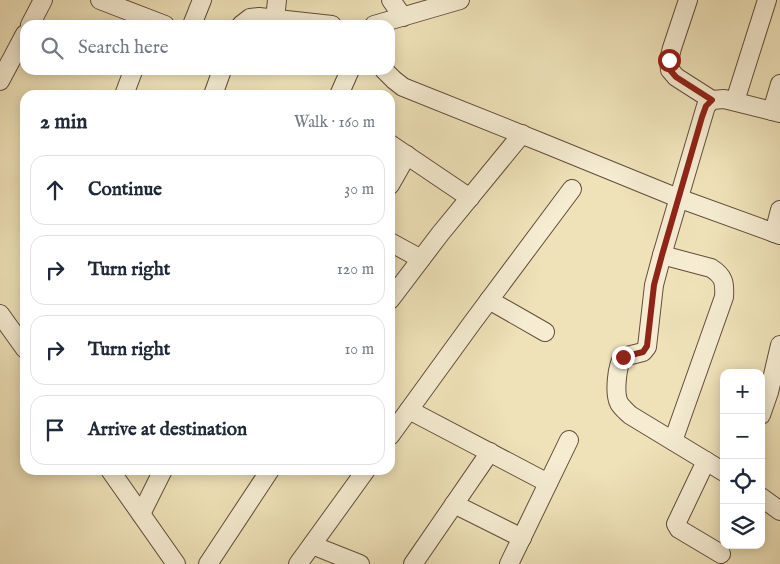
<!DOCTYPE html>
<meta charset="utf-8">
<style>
body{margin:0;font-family:"IM FELL English",serif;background:#f6f6f7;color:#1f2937}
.controls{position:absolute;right:15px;bottom:15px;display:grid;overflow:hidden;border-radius:10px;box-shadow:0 2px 12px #0003}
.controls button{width:45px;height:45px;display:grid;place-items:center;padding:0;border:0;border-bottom:1px solid #e0e1e3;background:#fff;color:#1f2937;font:25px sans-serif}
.stop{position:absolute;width:15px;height:15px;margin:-11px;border:4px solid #8f2418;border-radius:50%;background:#fff}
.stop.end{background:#8f2418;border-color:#fff;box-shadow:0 1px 5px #0008}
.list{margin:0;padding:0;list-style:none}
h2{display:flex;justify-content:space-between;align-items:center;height:65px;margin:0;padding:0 20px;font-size:21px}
h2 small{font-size:16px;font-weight:400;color:#747a83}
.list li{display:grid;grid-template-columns:32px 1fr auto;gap:15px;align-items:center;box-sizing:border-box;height:70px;margin:0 10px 10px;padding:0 10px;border:1px solid #e0e1e3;border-radius:15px}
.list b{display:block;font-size:19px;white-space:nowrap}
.list em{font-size:16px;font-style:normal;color:#747a83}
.icon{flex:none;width:28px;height:28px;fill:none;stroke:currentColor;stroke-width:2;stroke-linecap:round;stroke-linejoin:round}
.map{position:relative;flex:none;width:780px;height:564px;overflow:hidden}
.search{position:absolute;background:#fff;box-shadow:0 2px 12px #0003;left:20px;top:20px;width:375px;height:55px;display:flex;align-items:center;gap:12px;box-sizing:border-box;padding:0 18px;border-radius:15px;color:#747a83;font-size:19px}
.panel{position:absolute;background:#fff;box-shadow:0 2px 12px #0003;left:20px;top:90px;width:375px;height:385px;border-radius:15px}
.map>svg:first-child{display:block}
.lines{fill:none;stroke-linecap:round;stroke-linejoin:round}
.minor-casing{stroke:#614d3a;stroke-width:20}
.minor{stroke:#f5ecd2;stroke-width:18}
.route{stroke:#8f2418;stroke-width:6}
</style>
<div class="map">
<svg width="780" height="564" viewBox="0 0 780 564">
<rect width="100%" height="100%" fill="#efe2b9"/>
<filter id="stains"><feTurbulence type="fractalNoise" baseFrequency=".004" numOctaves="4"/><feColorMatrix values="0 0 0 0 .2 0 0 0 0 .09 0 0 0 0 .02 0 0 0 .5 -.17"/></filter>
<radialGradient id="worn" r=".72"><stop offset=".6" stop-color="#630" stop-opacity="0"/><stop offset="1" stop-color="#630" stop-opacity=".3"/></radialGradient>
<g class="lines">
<g class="minor-casing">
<g id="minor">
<path d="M100,0L165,25"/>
<path d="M391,0L403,17"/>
<path d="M688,0L672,48L669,60L670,70L676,77L712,100"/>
<path d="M275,19L277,0"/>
<path d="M30,25L43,0"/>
<path d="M192,25L202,0"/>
<path d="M241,25L250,18L259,17L332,25"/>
<path d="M374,25L460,0"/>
<path d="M384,70L394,80L403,87L543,143L678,198L780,235"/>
<path d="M0,81L25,34"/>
<path d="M124,95L133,71"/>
<path d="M213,95L222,70"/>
<path d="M339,95L350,70"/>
<path d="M735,101L767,0"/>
<path d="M772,111L780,84"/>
<path d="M390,144L470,198"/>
<path d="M390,185L407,155"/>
<path d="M774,233L780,210"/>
<path d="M390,242L421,259"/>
<path d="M662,255L711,268C724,276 725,283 724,297L673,441"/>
<path d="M390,300L440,234L522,134"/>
<path d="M489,300L545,332"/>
<path d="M0,314L25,349"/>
<path d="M409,410L548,483"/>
<path d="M761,415L769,392L780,345"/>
<path d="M390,436L472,323L572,189"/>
<path d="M706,461L676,524L679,529L721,554"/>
<path d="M110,470L176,564"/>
<path d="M724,472L630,415C626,411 622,408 619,403C614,393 617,365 623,357L643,352L647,347L654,285L662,255L706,106L712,100L724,99L780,113"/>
<path d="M761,497L780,511"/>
<path d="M454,504L522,538"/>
<path d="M141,514L163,470"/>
<path d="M312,545L360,564"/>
<path d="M208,564L270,470"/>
<path d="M298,564L366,470"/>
<path d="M413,564L490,452"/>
<path d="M509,564L569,440"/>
</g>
</g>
<use href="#minor" class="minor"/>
</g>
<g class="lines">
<path class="route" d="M623,357L643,352L647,346L654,285L662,255L702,117L706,106L712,100L676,77L670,70L669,60"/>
</g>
<rect width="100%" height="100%" filter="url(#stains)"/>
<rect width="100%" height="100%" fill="url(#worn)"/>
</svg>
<div class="controls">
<button>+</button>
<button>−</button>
<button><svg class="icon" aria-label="locate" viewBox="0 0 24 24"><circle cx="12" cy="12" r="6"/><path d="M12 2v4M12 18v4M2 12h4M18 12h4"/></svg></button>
<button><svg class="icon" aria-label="layers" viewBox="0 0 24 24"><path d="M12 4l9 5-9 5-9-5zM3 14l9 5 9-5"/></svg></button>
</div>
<div class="stop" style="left:669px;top:60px"></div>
<div class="stop end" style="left:623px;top:357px"></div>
<div class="search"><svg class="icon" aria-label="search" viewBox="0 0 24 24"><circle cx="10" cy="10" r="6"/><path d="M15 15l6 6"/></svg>Search here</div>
<section class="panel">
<h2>2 min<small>Walk · 160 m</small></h2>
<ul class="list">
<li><svg class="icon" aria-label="ahead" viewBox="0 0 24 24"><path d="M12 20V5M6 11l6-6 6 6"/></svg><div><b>Continue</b></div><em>30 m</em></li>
<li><svg class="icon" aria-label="right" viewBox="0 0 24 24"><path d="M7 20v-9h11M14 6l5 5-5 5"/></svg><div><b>Turn right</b></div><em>120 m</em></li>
<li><svg class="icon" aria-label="right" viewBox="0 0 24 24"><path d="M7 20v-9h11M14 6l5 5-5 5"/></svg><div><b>Turn right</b></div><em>10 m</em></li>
<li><svg class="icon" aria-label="arrive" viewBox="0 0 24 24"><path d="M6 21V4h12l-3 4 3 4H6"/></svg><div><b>Arrive at destination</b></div></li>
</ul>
</section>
</div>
